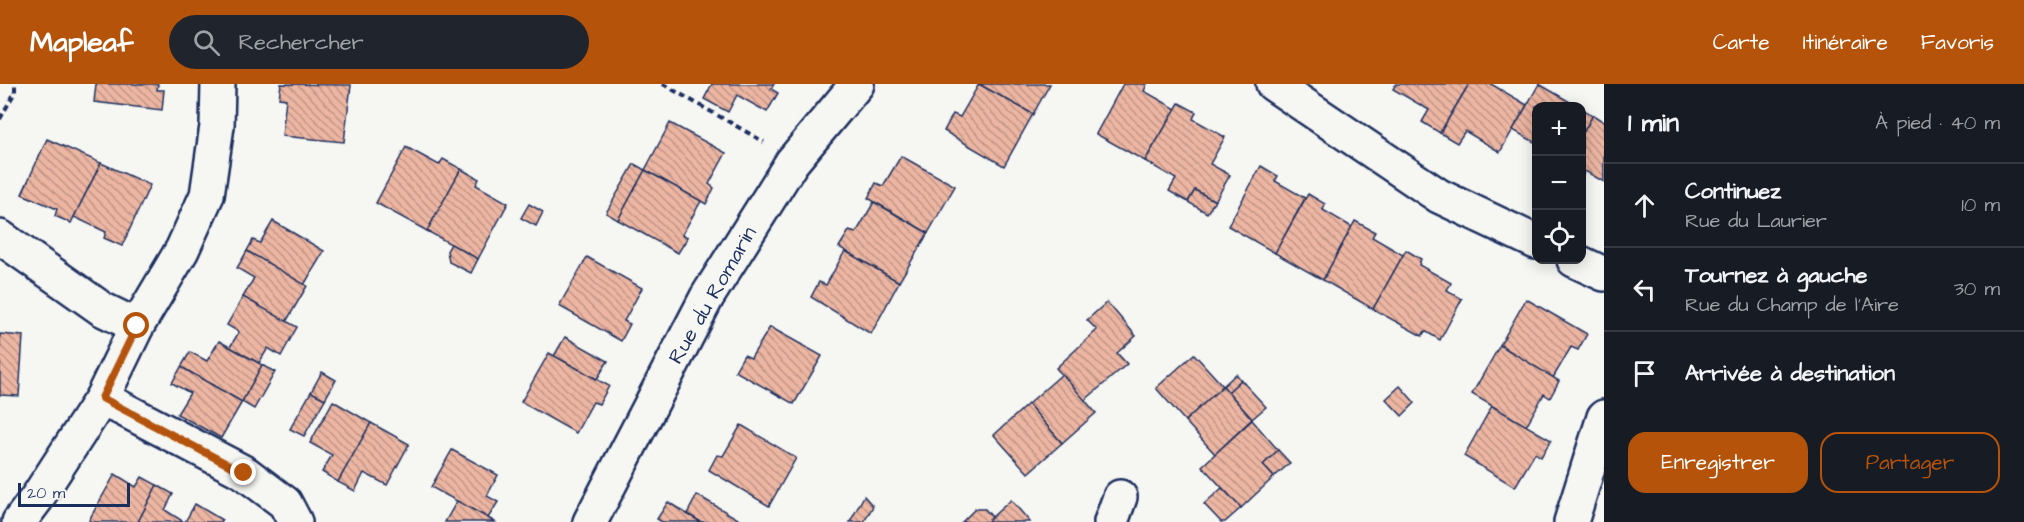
<!DOCTYPE html>
<html lang="fr">
<meta charset="utf-8">
<style>
body{margin:0;font-family:"Architects Daughter",sans-serif;background:#20242c;color:#f1f3f6}
.controls{position:absolute;right:18px;top:18px;display:grid;overflow:hidden;border-radius:12px;box-shadow:0 3px 15px #0003}
.controls button{width:54px;height:54px;display:grid;place-items:center;padding:0;border:0;border-bottom:2px solid #363941;background:#171b24;color:#f1f3f6;font:30px sans-serif}
.scale{position:absolute;left:18px;bottom:15px;width:112px;box-sizing:border-box;padding-left:6px;border:3px solid #1b2f5e;border-top:0;font-size:16px;line-height:21px;white-space:nowrap;color:#1b2f5e;-webkit-text-stroke:4px #f6f6f2;paint-order:stroke}
.stop{position:absolute;width:18px;height:18px;margin:-14px;border:4px solid #b45309;border-radius:50%;background:#fff}
.stop.end{background:#b45309;border-color:#fff;box-shadow:0 2px 6px #0008}
.list{margin:0;padding:0;list-style:none}
h2{display:flex;justify-content:space-between;align-items:center;height:78px;margin:0;padding:0 24px;font-size:26px}
h2 small{font-size:20px;font-weight:400;color:#9ea1a6}
.list li{display:grid;grid-template-columns:39px 1fr auto;gap:18px;align-items:center;box-sizing:border-box;height:84px;padding:0 24px;border-top:2px solid #363941}
.list b{display:block;font-size:22px;white-space:nowrap}
.list p{margin:0;font-size:20px;white-space:nowrap;color:#9ea1a6}
.list em{font-size:20px;font-style:normal;color:#9ea1a6}
.actions{display:flex;gap:12px;padding:18px 24px}
.actions a{flex:1;padding:14px 0;border:2px solid #b45309;border-radius:18px;text-align:center;font-size:21px;color:#b45309}
.actions .main{background:#b45309;color:#fff}
.icon{flex:none;width:33px;height:33px;fill:none;stroke:currentColor;stroke-width:2;stroke-linecap:round;stroke-linejoin:round}
.map{position:relative;flex:none;width:1604px;height:438px;overflow:hidden}
header{display:flex;align-items:center;gap:36px;box-sizing:border-box;height:84px;padding:0 30px;background:#b45309;color:#fff}
header strong{font-size:28px}
nav{display:flex;gap:33px;margin-inline-start:auto;font-size:21px}
.search{width:420px;height:54px;background:#20242c;display:flex;align-items:center;gap:15px;box-sizing:border-box;padding:0 21px;border-radius:33px;color:#9ea1a6;font-size:22px}
main{display:flex}
aside{flex:1;background:#171b24}
.map>svg:first-child{display:block}
.building{fill:url(#building-back-hatch);stroke:#1b2f5e;stroke-width:1.5}
.lines{fill:none;stroke-linecap:round;stroke-linejoin:round}
.minor-casing{stroke:#1b2f5e;stroke-width:38}
.path{stroke:#1b2f5e;stroke-width:4;stroke-dasharray:6 4.5;stroke-linecap:butt}
.minor{stroke:#f6f6f2;stroke-width:33}
.route{stroke:#b45309;stroke-width:8}
.labels{text-anchor:middle;stroke-width:4.5;stroke-linejoin:round;paint-order:stroke}
.street-label{font-size:21px;fill:#1b2f5e;stroke:#f6f6f2}
</style>
<header>
<strong>Mapleaf</strong>
<div class="search"><svg class="icon" aria-label="search" viewBox="0 0 24 24"><circle cx="10" cy="10" r="6"/><path d="M15 15l6 6"/></svg>Rechercher</div>
<nav><a>Carte</a><a>Itinéraire</a><a>Favoris</a></nav>
</header>
<main>
<div class="map">
<svg width="1604" height="438" viewBox="0 0 1604 438">
<defs>
<pattern id="building-back-hatch" width="6" height="6" patternUnits="userSpaceOnUse" patternTransform="scale(1.5)"><rect width="6" height="6" fill="#edb6a2"/><path d="M-1 5l2 2M0 0l6 6M5-1l2 2" fill="none" stroke="#bf9487"/></pattern>
</defs>
<rect width="100%" height="100%" fill="#f6f6f2"/>
<filter id="ink" filterUnits="userSpaceOnUse"><feTurbulence type="fractalNoise" baseFrequency=".0167" numOctaves="2"/><feDisplacementMap in="SourceGraphic" scale="12" xChannelSelector="R" yChannelSelector="G"/><feConvolveMatrix kernelMatrix="1 2 1 2 8 2 1 2 1" color-interpolation-filters="sRGB"/></filter>
<g filter="url(#ink)">
<g class="building">
<path d="M96,0H158L157,6H164L162,26L94,18Z"/>
<path d="M281,0L351,1L344,58L282,52L286,15L279,14Z"/>
<path d="M712,0H774L771,5L778,9L767,28L737,11L728,28L704,15Z"/>
<path d="M979,0L1033,30L1004,82L944,47L953,30L960,33Z"/>
<path d="M979,0H1050L1033,30Z"/>
<path d="M1123,0H1147L1144,7L1176,25L1145,77L1096,50Z"/>
<path d="M1396,0H1469L1440,49L1422,38L1429,26L1393,5Z"/>
<path d="M1469,0H1491L1527,21L1500,68L1465,47L1457,59L1440,49Z"/>
<path d="M1539,0L1577,22H1536V59L1513,46Z"/>
<path d="M1179,19L1196,28L1193,35L1225,53L1210,80L1230,91L1215,117L1195,106L1188,118L1169,107L1176,95L1145,77Z"/>
<path d="M1582,25L1593,31L1582,51Z"/>
<path d="M1593,31L1604,38V98L1585,87L1582,93V51Z"/>
<path d="M670,39L726,69L709,100L714,104L706,120L645,86Z"/>
<path d="M47,55L101,79L71,139L55,132L57,125L22,110Z"/>
<path d="M406,63L439,81L443,75L461,85L427,147L376,119Z"/>
<path d="M901,72L955,102L928,149L868,114L876,99L883,102Z"/>
<path d="M101,79L150,101L122,162L104,154L106,148L74,133Z"/>
<path d="M634,80L645,86L618,136L606,129Z"/>
<path d="M1261,82L1278,92L1275,97L1305,114L1275,169L1228,142Z"/>
<path d="M461,85L479,95L476,101L508,119L478,175L427,147Z"/>
<path d="M645,86L701,117L682,151L688,153L678,169L618,136Z"/>
<path d="M1195,106L1215,117L1207,129L1188,118Z"/>
<path d="M1308,110L1325,120L1323,126L1352,143L1323,196L1275,169Z"/>
<path d="M874,118L928,149L899,198L839,163L849,147L856,149Z"/>
<path d="M529,120L543,128L536,142L521,134Z"/>
<path d="M273,137L324,167L304,201L247,167L253,156L260,159Z"/>
<path d="M1355,137L1375,148L1372,153L1403,171L1373,225L1323,196Z"/>
<path d="M451,160L478,175L471,189L449,178L447,167Z"/>
<path d="M1406,166L1421,175L1419,181L1451,199L1447,206L1462,215L1440,256L1425,247L1422,252L1373,225Z"/>
<path d="M247,167L307,202L286,238L243,213L254,194L237,184Z"/>
<path d="M845,167L899,198L871,250L811,213L819,198L826,201Z"/>
<path d="M587,173L642,204L624,237L630,240L621,257L559,222Z"/>
<path d="M243,213L297,243L281,272L268,264L259,279L230,263L239,248L227,241Z"/>
<path d="M1526,215L1587,250L1578,266L1571,263L1553,294L1500,261Z"/>
<path d="M1107,218L1136,252L1117,269L1127,280L1084,317L1056,284L1097,246L1087,236Z"/>
<path d="M770,243L822,272L794,320L735,287L744,271L751,274Z"/>
<path d="M0,250L23,252L19,312L0,311Z"/>
<path d="M565,253L608,277L597,295L554,272Z"/>
<path d="M219,257L262,281L242,318L181,283L190,268L207,277Z"/>
<path d="M1500,261L1559,297L1550,314L1544,310L1526,342L1472,310Z"/>
<path d="M549,269L609,302L599,320L593,318L576,349L521,318Z"/>
<path d="M1194,270L1223,302L1185,337L1156,304Z"/>
<path d="M262,281L275,288L254,325L242,318Z"/>
<path d="M181,283L242,318L221,354L177,330L190,309L172,299Z"/>
<path d="M322,288L336,296L325,315L311,308Z"/>
<path d="M1062,290L1096,329L1062,359L1028,320Z"/>
<path d="M1236,290L1241,296L1228,308L1223,302Z"/>
<path d="M1241,296L1266,323L1252,335L1228,308Z"/>
<path d="M1223,302L1252,335L1215,370L1185,337Z"/>
<path d="M1400,302L1415,319L1402,332L1386,315Z"/>
<path d="M311,308L325,315L304,352L290,345Z"/>
<path d="M333,317L371,339L338,398L322,388L332,371L310,359Z"/>
<path d="M1028,320L1062,359L1028,389L994,351Z"/>
<path d="M1492,322L1551,356L1541,373L1535,369L1515,403L1464,372Z"/>
<path d="M1252,336L1278,366L1263,381L1274,393L1241,424L1202,382Z"/>
<path d="M371,339L409,360L387,401L364,389L355,407L338,398Z"/>
<path d="M741,341L796,374L769,422L709,386L717,371L723,372Z"/>
<path d="M452,366L498,391L487,412L498,418L488,434L431,403Z"/>
<path d="M1278,366L1290,379L1274,393L1263,381Z"/>
<path d="M115,390L136,403L142,393L157,401L138,438H92L89,436Z"/>
<path d="M157,401L173,410L165,426L184,438H138Z"/>
<path d="M1222,404L1241,424L1225,438H1221L1204,420Z"/>
<path d="M697,411L738,435L736,438H701L687,430Z"/>
<path d="M864,412L873,422L864,438H850Z"/>
<path d="M1011,416L1030,438H987L992,433Z"/>
<path d="M457,417L488,434L495,438H445Z"/>
<path d="M668,418L687,430L701,438H662L657,435Z"/>
<path d="M195,420L222,436L221,438H185Z"/>
<path d="M975,425H985L992,433L987,438H962Z"/>
</g>
<g class="lines">
<g class="minor-casing">
<g id="minor">
<path d="M1273,0L1439,112L1536,158"/>
<path d="M0,153L102,225L137,242"/>
<path d="M1574,176L1604,190"/>
<path d="M102,314L245,389L285,419L295,438"/>
<path d="M19,438L37,414L102,314L137,242L182,166L207,111L217,42L218,0"/>
<path d="M590,438L707,213L792,78L857,0"/>
<path d="M1111,438L1120,413"/>
<path d="M1571,438L1604,333"/>
</g>
</g>
<g class="path">
<path d="M663,0L764,58"/>
<path d="M0,35L15,8V0"/>
</g>
<use href="#minor" class="minor"/>
</g>
</g>
<g class="lines" filter="url(#ink)">
<path class="route" d="M137,242L102,314L244,389"/>
</g>
<g class="labels">
<g class="street-label">
<text transform="translate(712 211) rotate(-60)" y="7">Rue du Romarin</text>
</g>
</g>
</svg>
<div class="controls">
<button>+</button>
<button>−</button>
<button><svg class="icon" aria-label="locate" viewBox="0 0 24 24"><circle cx="12" cy="12" r="6"/><path d="M12 2v4M12 18v4M2 12h4M18 12h4"/></svg></button>
</div>
<div class="scale">20 m</div>
<div class="stop" style="left:137px;top:242px"></div>
<div class="stop end" style="left:244px;top:389px"></div>
</div>
<aside>
<h2>1 min<small>À pied · 40 m</small></h2>
<ul class="list">
<li><svg class="icon" aria-label="ahead" viewBox="0 0 24 24"><path d="M12 20V5M6 11l6-6 6 6"/></svg><div><b>Continuez</b><p>Rue du Laurier</p></div><em>10 m</em></li>
<li><svg class="icon" aria-label="left" viewBox="0 0 24 24"><path d="M17 20v-9H6M10 6l-5 5 5 5"/></svg><div><b>Tournez à gauche</b><p>Rue du Champ de l'Aire</p></div><em>30 m</em></li>
<li><svg class="icon" aria-label="arrive" viewBox="0 0 24 24"><path d="M6 21V4h12l-3 4 3 4H6"/></svg><div><b>Arrivée à destination</b></div></li>
</ul>
<div class="actions"><a class="main">Enregistrer</a><a>Partager</a></div>
</aside>
</main>
